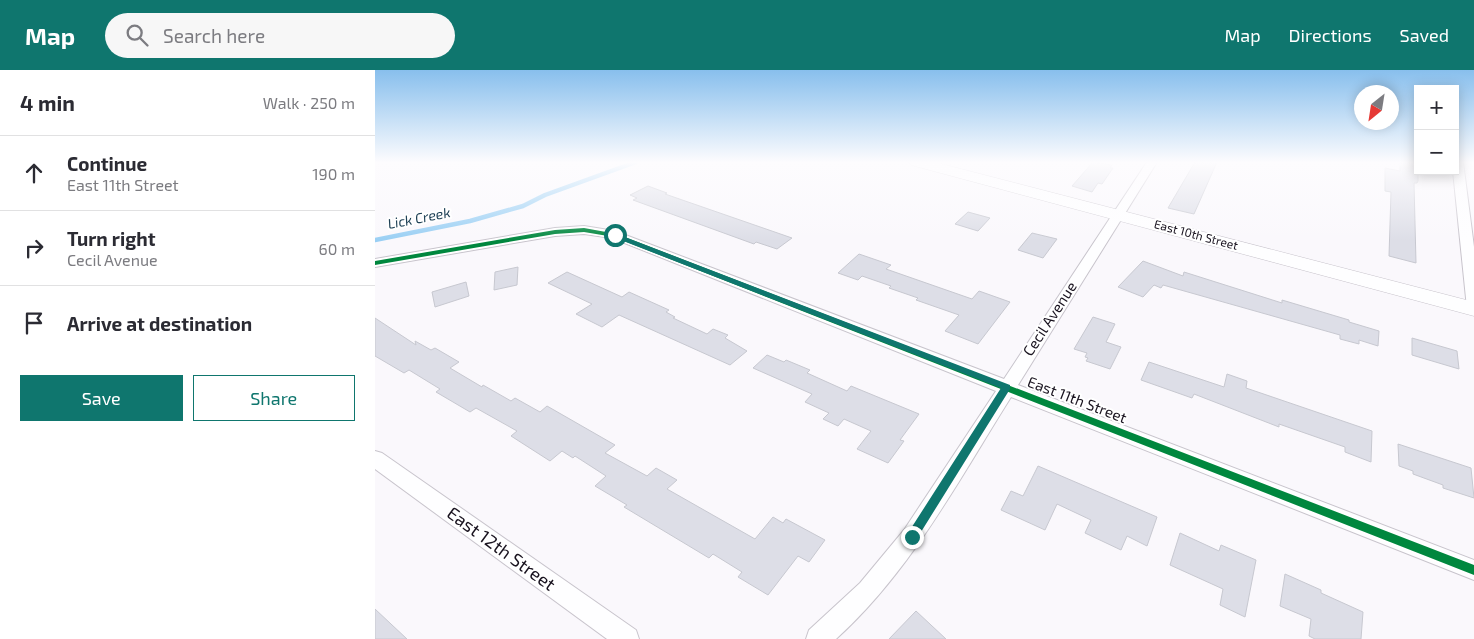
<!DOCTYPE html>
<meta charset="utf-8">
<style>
body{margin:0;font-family:"Exo 2",sans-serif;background:#f7f7f7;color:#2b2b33}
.controls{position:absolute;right:15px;top:15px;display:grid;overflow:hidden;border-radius:0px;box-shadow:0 2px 12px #0003}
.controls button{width:45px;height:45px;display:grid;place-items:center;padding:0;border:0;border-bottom:1px solid #e1e1e2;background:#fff;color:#2b2b33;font:25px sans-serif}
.compass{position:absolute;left:979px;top:15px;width:45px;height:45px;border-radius:50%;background:#fff;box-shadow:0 2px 12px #0003;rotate:210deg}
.stop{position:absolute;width:15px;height:15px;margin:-11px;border:4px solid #0f766e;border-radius:50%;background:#fff}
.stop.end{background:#0f766e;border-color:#fff;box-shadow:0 1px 5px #0008}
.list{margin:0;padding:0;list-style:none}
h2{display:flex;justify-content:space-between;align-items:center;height:65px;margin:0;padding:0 20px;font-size:21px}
h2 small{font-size:16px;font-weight:400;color:#7c7c81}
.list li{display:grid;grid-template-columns:32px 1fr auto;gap:15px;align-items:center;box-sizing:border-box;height:75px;padding:0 20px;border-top:1px solid #e1e1e2}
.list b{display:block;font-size:19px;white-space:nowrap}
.list p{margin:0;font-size:16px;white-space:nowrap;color:#7c7c81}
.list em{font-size:16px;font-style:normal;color:#7c7c81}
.actions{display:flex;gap:10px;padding:15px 20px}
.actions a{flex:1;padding:11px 0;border:1px solid #0f766e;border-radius:0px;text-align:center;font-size:18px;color:#0f766e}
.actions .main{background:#0f766e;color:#fff}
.icon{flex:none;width:28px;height:28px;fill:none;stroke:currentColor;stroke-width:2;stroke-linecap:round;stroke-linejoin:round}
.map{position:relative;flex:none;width:1099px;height:569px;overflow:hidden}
header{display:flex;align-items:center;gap:30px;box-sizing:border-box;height:70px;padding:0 25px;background:#0f766e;color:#fff}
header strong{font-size:24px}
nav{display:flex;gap:28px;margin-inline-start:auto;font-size:18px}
.search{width:350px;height:45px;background:#f7f7f7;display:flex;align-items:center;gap:12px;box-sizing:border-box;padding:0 18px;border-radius:28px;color:#7c7c81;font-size:19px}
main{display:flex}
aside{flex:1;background:#fff}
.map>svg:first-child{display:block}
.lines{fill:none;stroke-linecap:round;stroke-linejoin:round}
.stream{stroke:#99cff4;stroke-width:4.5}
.building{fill:#dddee7;stroke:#c7c8d0}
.street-casing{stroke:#c8c4cc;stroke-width:2}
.secondary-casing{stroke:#c8c4cc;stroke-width:1}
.street{fill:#fefeff;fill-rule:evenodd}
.secondary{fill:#fefeff;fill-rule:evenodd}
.cycleway-casing{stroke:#fff;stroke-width:3}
.cycleway{fill:#00873e;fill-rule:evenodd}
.route{fill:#0f766e}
.labels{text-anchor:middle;stroke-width:4;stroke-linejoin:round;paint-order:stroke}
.far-street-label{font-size:12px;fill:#19131f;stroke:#fff}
.far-water-label{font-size:14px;font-style:italic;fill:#1d3f54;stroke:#fff}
.street-label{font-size:15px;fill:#19131f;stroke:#fff}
.near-street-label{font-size:18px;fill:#19131f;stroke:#fff}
</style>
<header>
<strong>Map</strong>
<div class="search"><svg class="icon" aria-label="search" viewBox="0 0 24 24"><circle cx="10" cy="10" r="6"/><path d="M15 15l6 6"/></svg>Search here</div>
<nav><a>Map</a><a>Directions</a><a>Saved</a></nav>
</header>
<main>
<aside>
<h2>4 min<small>Walk · 250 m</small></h2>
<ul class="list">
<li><svg class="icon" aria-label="ahead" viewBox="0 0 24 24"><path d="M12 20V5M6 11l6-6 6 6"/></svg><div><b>Continue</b><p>East 11th Street</p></div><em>190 m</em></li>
<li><svg class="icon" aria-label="right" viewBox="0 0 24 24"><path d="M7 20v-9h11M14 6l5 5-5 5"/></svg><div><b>Turn right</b><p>Cecil Avenue</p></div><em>60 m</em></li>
<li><svg class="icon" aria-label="arrive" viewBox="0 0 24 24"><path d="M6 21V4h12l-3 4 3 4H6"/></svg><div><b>Arrive at destination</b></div></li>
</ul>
<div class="actions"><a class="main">Save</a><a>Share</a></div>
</aside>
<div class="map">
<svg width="1099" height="569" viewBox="0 0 1099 569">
<rect width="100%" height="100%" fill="#faf8fc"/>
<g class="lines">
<path class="stream" d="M0,170L95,151L148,136L170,125L261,92"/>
</g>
<g class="building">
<path d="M718,92L737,95L735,98H738L727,114L723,113L717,122L697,116Z"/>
<path d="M820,92H842L819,144L793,138Z"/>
<path d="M1025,92L1043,93V111L1042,113H1039L1041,193L1014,186L1016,122L1010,121V98L1025,101Z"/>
<path d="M273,116L292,123L290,124L417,168L402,179L381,172L379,174L258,130L262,128L255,125Z"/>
<path d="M593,142L615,148L603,161L580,154Z"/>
<path d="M657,163L682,169L668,188L643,180Z"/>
<path d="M484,184L516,195L511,199L597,229L604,221L635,232L603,274L570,261L584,245L541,230L543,228L514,218L516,216L487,206L483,210L463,203Z"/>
<path d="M768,191L808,206L809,202L907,233V230L974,250V252L1004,261L1003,276L984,270V274L965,269V265L788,215L786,218L779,215L768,227L743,217Z"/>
<path d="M143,197L142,215L119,220L120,202Z"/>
<path d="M192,202L247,227L254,222L294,240L291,242L300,247L298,248L332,264L338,259L353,265L350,268L372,281L355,295L244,245L227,257L201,244L217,234L173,213Z"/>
<path d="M91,212L94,226L60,237L57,222Z"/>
<path d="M718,247L740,254L731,272L746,277L735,299L711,291L713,288L710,287L712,283L699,279Z"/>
<path d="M0,248L41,275L40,271L56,280L60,278L84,292L75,298L107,317L108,315L136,331L140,328L165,342L172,336L240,375L230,383L272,406L281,398L302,410L292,419L380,469L398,447L408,453L411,449L450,470L434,492L423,486L393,525L363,507L367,502L338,484L334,488L249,437L252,435L220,416L231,406L200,386L198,388L187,381L175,391L136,366L142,361L101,338L95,342L61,322L65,319L34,300L29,303L0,286Z"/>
<path d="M1037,268L1082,281L1084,299L1037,285Z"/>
<path d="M392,285L409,292L411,290L435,300L432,303L472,321L476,316L544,344L525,370L529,371L513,393L482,379L496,361L469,349L463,356L448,349L454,343L430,332L437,324L378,298Z"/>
<path d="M774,292L849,317L852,304L872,311L871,318L997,361L996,392L970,382V377L904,354V357L819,324L817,328L766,310Z"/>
<path d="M1023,374L1096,398L1099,428L1068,418V415L1038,404V401L1024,396Z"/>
<path d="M663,396L782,447L772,476L752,466L746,480L710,463L716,450L682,434L670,460L626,440L636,421L648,426Z"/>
<path d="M805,463L844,481L846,475L881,490L870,547L845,535L848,519L795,495Z"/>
<path d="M910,504L946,520V523L988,542L986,569H940L934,566L936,549L905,536Z"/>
<path d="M0,539L32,569H0Z"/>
<path d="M541,541L571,569H514Z"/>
</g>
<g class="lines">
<g class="street-casing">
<g id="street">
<path d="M772,92H782L643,315L1099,490V510L636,327C583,411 536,501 461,569H431L434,560L485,513L529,460L621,321L237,168L209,164L180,166L0,197V189L180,158L209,156L240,161L629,309Z"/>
<path d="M1080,92H1088L1099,177V243L1094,241L1092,238L1078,101H1080Z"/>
<path d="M0,381L7,383L261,560L264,569H232L0,399Z"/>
</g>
</g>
<g class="secondary-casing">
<path id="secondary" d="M534,92H559L1099,232V246L536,95Z"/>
</g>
<use href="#street" class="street"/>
<use href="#secondary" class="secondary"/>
<g class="cycleway-casing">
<path id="cycleway" d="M209,158L242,164L1099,495V505L239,167L209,162L180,164L0,195V191L180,160Z"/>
</g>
<use href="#cycleway" class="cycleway"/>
</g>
<linearGradient id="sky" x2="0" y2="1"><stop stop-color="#88bfed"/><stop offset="0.54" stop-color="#fdfcfe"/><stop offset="1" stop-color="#fdfcfe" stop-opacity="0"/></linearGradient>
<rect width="1099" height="171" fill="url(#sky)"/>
<path class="route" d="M238,164H242L635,315V319L541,470H533L532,467L533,463L626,318L238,167Z"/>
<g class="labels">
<g class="far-street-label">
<text transform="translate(821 165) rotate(15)" y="4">East 10th Street</text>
</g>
<g class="far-water-label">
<text transform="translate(44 148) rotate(-11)" y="5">Lick Creek</text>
</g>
<g class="street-label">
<text transform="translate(675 249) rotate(-57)" y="5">Cecil Avenue</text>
<text transform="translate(702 330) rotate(21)" y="5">East 11th Street</text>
</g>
<g class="near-street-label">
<text transform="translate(126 479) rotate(36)" y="6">East 12th Street</text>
</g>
</g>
</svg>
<div class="controls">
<button>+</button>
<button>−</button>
</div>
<svg class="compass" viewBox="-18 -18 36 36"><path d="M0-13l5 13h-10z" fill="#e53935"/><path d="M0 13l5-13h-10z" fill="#7c7c81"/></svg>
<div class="stop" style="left:240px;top:165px"></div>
<div class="stop end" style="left:537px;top:467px"></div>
</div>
</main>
